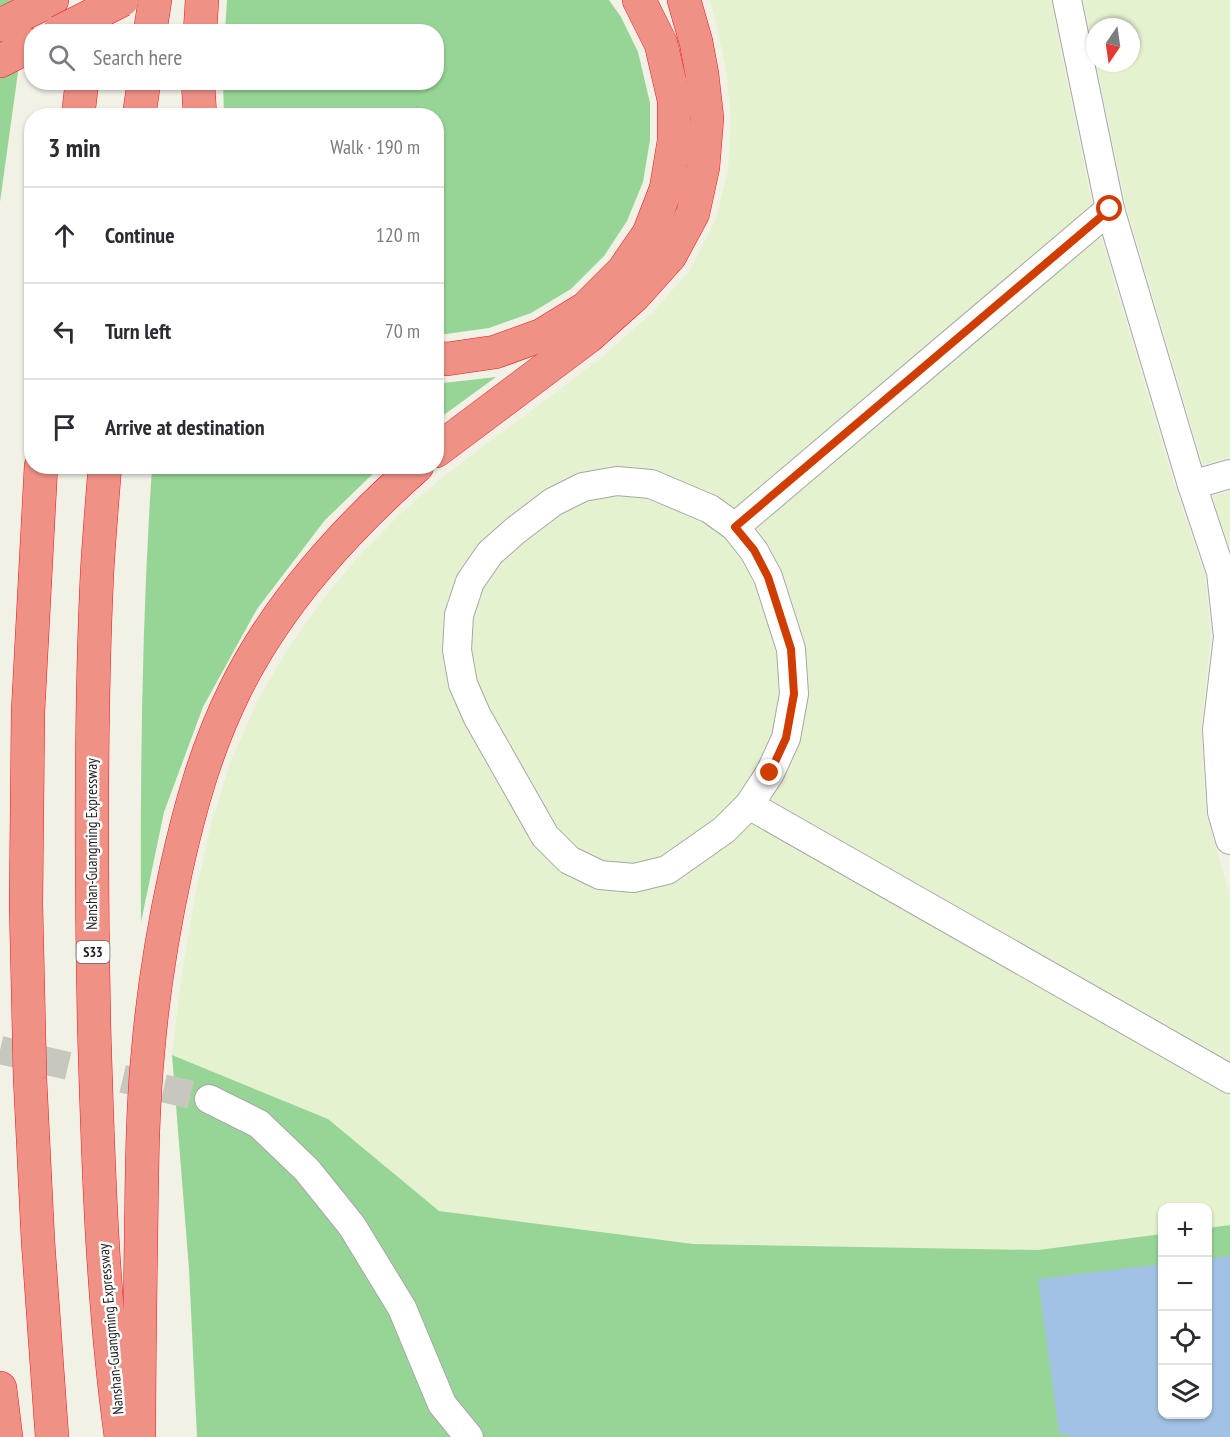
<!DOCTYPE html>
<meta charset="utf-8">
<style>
body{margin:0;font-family:"PT Sans Narrow",sans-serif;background:#f7f7f7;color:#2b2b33}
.controls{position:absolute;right:18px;bottom:18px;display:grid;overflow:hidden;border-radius:12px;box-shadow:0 2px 4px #0004}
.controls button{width:54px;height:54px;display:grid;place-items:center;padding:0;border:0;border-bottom:2px solid #e1e1e2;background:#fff;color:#2b2b33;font:30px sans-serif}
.compass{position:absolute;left:1086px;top:18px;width:54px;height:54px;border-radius:50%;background:#fff;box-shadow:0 2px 4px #0004;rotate:193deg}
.stop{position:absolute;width:18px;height:18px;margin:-14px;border:4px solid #d03d00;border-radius:50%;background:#fff}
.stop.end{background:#d03d00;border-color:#fff;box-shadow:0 2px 6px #0008}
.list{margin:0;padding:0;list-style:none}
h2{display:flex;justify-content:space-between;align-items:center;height:78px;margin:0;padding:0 24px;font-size:26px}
h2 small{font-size:20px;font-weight:400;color:#7c7c81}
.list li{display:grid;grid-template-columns:39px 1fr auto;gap:18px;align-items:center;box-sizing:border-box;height:96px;padding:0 24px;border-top:2px solid #e1e1e2}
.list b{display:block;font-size:22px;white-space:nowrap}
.list em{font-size:20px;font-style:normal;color:#7c7c81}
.icon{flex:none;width:33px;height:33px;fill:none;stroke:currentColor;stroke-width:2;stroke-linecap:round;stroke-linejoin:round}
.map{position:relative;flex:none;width:1230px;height:1437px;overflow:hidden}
.search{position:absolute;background:#fff;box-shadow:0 2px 4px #0004;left:24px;top:24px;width:420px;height:66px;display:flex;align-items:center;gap:15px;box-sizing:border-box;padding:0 21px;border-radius:24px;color:#7c7c81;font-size:22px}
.panel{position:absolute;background:#fff;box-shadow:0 2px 4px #0004;left:24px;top:108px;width:420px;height:366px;border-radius:24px}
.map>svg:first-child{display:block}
.farmland{fill:#e5f2d0}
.forest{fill:#97d596}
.water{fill:#a2c2e3}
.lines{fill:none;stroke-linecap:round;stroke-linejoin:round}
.minor-tunnel{stroke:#c8c7be;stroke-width:28;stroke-dasharray:28 14;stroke-linecap:butt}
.minor-casing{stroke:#a7a7a7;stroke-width:30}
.motorway-casing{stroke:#ed1520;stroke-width:34}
.minor{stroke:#fff;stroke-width:28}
.motorway{stroke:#f09186;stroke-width:33}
.motorway-bridge-casing{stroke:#ed1520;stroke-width:34;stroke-linecap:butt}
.motorway-bridge{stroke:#f09186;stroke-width:33}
.route{stroke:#d03d00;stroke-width:8}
.labels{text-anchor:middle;stroke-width:5;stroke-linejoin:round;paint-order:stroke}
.shield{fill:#fff;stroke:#636363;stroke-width:1.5}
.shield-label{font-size:14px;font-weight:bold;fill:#202020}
.street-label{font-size:15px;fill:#202020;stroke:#fff}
</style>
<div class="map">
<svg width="1230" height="1437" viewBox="0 0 1230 1437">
<rect width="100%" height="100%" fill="#f2f1e6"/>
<g class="farmland">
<path d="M710,0H1052L1060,47L1094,213L1176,490L1205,575L1211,637L1201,729L1206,814L1230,895V1225L1208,1228V1208H1162V1234L1038,1250L693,1244L438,1211L328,1119L172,1055L181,979L194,900L211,824L231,760L258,700L288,648L327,594L359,556L399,515L433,485L479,449L543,402L603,356L653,312L690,270L715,221L728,171L731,118L726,71L719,37Z"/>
<path d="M1083,0H1230V457L1203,465L1126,206L1096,63H1131V27H1095V57Z"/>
<path d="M1230,491V549L1212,496Z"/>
</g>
<g class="forest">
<path d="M0,0H28L0,202Z"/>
<path d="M227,0H609L621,17L638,52L650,103V140L643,182L627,221L604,256L571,289L531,313L489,328L446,334L437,333L436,116L224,115L223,83L436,82V32L225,31Z"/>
<path d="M496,377L437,420V382L443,383Z"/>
<path d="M152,467H380L325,520L257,609L203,707L164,812L141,922C140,770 142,618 152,467Z"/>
<path d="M172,1055L328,1119L439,1211L693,1244L1038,1250L1162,1234V1414H1208V1228L1230,1225V1437H197L189,1269Z"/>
</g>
<path class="water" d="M1230,1256V1437H1072L1059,1433L1038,1279L1162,1264V1414H1208V1259Z"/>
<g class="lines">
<path class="minor-tunnel" d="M0,1050L209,1099"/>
<g class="minor-casing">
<g id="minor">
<path d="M1067,0L1110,209L1192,485L1221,572L1228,637L1217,730L1222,812L1230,840"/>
<path d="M617,481L651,484L710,509L735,527L754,551L768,577L791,649L794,694L786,738L770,773L749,805L724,830L667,870L634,878L600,875L569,860L545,836L477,716L463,684L457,650L459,615L470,582L490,553L516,530L553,502L583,487Z"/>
<path d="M1192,485L1230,474"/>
<path d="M735,527L1110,209"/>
<path d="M749,805L1230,1079"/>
<path d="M209,1099L259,1124L307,1170L352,1226L402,1308L442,1404L469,1437"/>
</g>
</g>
<g class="motorway-casing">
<g id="motorway">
<path d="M0,25L52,0"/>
<path d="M150,32L155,0"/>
<path d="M200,32L202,0"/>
<path d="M0,61L32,45"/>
<path d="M198,82L200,116"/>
<path d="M78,116L82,82"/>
<path d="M139,116L144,82"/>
<path d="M436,358L447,359L495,352L542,335L586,308L623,271L649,233L666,189L674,141V100L661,44L639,0"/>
<path d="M436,451L588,337L635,295L670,256L693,213L703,167L707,118L702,74L696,42L684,0"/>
<path d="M41,466L28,712L26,904L30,1078L38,1241L52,1437"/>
<path d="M105,466C102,502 99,538 97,574C90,723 91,873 94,1023C98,1161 102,1300 121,1437"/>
<path d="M0,1388L6,1437"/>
<path d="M139,1437C139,1370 140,1303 141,1237C142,1175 142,1113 148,1052C153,991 163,930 176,870C190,807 206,749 235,690C278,603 345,530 417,466"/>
</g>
</g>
<use href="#minor" class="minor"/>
<use href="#motorway" class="motorway"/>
<g class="motorway-bridge-casing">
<path id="motorway-bridge" d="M59,32L122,0"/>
</g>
<use href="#motorway-bridge" class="motorway-bridge"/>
</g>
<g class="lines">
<path class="route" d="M770,773L786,738L794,694L791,649L768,577L754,550L735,527L1110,209"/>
</g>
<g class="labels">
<rect class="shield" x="76.5" y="941" width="33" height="22" rx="4.5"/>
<g class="shield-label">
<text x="93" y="957">S33</text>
</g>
<g class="street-label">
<text transform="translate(92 844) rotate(-90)" y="5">Nanshan-Guangming Expressway</text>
<text transform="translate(111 1329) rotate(-95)" y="5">Nanshan-Guangming Expressway</text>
</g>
</g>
</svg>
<div class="controls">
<button>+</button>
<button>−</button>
<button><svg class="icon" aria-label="locate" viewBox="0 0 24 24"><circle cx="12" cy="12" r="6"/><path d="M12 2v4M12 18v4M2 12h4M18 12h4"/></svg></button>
<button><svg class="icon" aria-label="layers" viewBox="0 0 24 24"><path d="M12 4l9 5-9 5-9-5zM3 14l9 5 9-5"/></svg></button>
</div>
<svg class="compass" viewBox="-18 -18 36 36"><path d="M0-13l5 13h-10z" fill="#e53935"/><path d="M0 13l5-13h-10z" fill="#7c7c81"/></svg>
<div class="stop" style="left:1110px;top:209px"></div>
<div class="stop end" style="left:770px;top:773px"></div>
<div class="search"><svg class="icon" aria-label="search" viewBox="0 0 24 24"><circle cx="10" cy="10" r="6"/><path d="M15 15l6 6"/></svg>Search here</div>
<section class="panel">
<h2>3 min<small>Walk · 190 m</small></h2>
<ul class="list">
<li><svg class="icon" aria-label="ahead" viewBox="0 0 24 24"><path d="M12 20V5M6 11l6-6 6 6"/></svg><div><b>Continue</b></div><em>120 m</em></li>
<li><svg class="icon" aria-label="left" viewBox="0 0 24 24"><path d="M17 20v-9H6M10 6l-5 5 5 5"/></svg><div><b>Turn left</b></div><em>70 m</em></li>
<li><svg class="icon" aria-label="arrive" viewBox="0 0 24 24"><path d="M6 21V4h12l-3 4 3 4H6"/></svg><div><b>Arrive at destination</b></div></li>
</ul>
</section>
</div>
